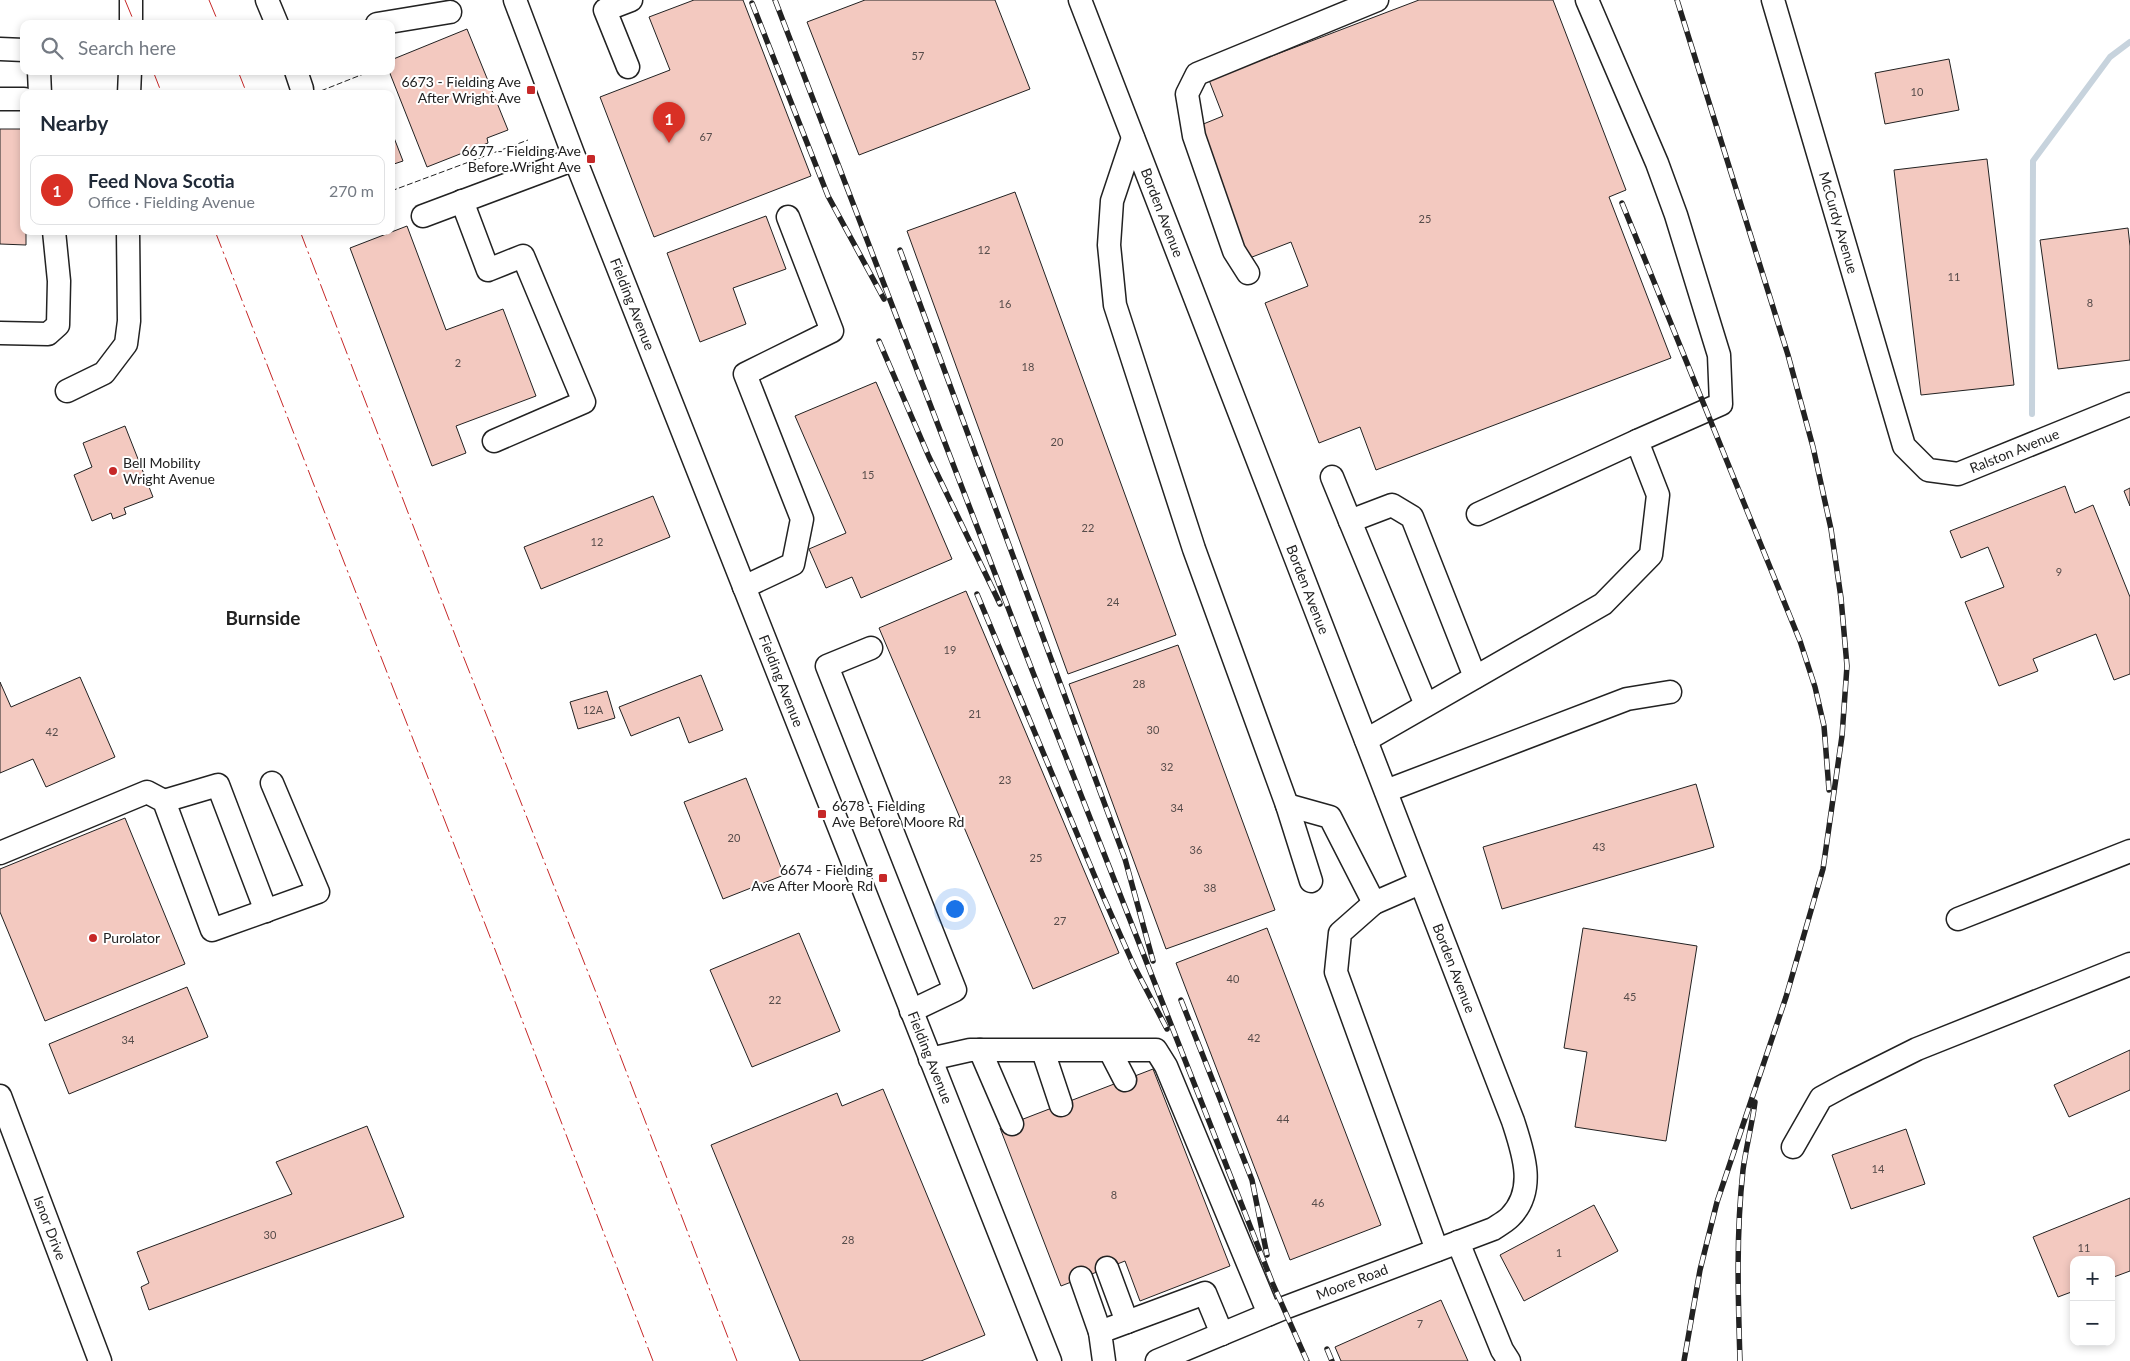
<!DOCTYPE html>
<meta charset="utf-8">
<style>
body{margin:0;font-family:Lato,sans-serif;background:#f6f6f7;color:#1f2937}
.controls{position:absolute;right:15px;bottom:15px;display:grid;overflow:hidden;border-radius:10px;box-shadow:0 2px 8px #0003}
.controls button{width:45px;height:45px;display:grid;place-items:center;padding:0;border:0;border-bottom:1px solid #e0e1e3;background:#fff;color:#1f2937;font:25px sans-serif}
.you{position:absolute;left:954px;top:908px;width:18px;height:18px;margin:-12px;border:4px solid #fff;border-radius:50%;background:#1a73e8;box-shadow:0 0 0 8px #1a73e833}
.badge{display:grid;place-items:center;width:32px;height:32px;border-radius:50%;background:#d93025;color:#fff;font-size:16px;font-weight:700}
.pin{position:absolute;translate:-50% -41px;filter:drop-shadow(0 1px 2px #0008)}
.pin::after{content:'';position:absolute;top:26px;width:18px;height:15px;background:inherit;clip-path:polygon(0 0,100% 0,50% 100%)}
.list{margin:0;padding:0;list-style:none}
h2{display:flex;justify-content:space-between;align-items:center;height:65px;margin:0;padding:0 20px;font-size:21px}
h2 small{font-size:16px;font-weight:400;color:#747a83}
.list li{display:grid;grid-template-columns:32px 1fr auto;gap:15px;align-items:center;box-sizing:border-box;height:70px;margin:0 10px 10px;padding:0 10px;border:1px solid #e0e1e3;border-radius:10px}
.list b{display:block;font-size:19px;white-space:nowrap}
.list p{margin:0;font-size:16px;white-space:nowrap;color:#747a83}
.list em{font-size:16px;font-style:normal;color:#747a83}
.icon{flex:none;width:28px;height:28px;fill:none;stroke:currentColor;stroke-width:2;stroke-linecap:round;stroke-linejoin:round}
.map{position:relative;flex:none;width:2130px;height:1361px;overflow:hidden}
.search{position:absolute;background:#fff;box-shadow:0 2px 8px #0003;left:20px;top:20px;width:375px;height:55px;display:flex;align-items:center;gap:12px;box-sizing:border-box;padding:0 18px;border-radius:10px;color:#747a83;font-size:19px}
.panel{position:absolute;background:#fff;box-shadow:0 2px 8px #0003;left:20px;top:90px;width:375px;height:145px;border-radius:10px}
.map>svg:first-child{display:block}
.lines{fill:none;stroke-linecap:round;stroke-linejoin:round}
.stream{stroke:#c7d3dd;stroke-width:6}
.building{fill:#f3c9c0;stroke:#222}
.minor-casing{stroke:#222;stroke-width:25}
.minor{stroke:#fff;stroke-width:22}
.rail-casing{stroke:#222;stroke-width:5.5}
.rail{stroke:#fff;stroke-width:4;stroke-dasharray:11;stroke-linecap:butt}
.fence{stroke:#222;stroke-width:1;stroke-dasharray:6 2.5;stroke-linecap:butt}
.power{stroke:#c62828;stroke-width:1;stroke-dasharray:18 4 2.5 4;stroke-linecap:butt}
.poi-dot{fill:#c62828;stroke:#fff;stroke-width:2}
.labels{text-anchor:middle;stroke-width:4;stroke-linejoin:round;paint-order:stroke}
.number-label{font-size:11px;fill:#564c4a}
.poi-label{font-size:14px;fill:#222;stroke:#fff;text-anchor:end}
.street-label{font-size:14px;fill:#222;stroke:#fff}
.district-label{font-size:19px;font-weight:bold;fill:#222;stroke:#fff}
</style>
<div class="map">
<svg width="2130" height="1361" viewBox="0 0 2130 1361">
<rect width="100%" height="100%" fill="#fff"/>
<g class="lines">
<path class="stream" d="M2032,414L2033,161L2110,57L2130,42"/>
</g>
<g class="building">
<path d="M694,0H743L811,176L654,237L600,97L670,70L649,17Z"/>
<path d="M865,0H995L1030,89L859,155L807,22Z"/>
<path d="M1419,0H1553L1626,190L1609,197L1671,358L1376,470L1360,427L1319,443L1265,303L1308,286L1291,242L1247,259L1196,127L1223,116L1209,80Z"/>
<path d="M467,29L508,130L487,138L488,143L427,167L389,71H391V60Z"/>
<path d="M1949,59L1959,110L1885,124L1875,73Z"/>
<path d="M0,129H24V231H26V245L0,244Z"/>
<path d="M391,130L403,161L391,165Z"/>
<path d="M1987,159L2014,385L1921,395L1894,170Z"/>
<path d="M1015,192L1176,635L1068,674L907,231Z"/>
<path d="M766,216L786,269L733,288L746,324L700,342L667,253Z"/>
<path d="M407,226L446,330L503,309L536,396L456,426L466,453L432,466L350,248Z"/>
<path d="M2128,228L2130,246V360L2058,369L2040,240Z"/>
<path d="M876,382L952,559L861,598L852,577L826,588L809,549L846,533L795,416Z"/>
<path d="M125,426L153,497L124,508L126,514L113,519L111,513L92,521L74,475L92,467L83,443Z"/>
<path d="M2065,486L2075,513L2093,505L2130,597V674L2114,680L2096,634L2033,659L2038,671L1999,686L1965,602L2004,587L1988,547L1961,558L1950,531Z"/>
<path d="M2130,488V506L2124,491Z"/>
<path d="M653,496L670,537L541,589L524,547Z"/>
<path d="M966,591L1119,953L1033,989L879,628Z"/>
<path d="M1178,645L1275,910L1166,949L1069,684Z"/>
<path d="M701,675L723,730L689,743L679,717L631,736L619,707Z"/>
<path d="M80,677L115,757L46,787L33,759L0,773V682L11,707Z"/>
<path d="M607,691L615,718L578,729L570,702Z"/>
<path d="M746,778L784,875L723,899L684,802Z"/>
<path d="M1696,784L1714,847L1502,909L1483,847Z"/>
<path d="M125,818L185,964L45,1021L0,912V869Z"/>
<path d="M1267,928L1381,1225L1290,1260L1176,963Z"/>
<path d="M1583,928L1697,946L1666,1141L1575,1127L1587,1052L1564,1048Z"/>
<path d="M799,933L840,1031L752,1067L710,970Z"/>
<path d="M187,987L208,1037L69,1094L49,1044Z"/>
<path d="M2130,1050V1090L2069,1117L2054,1085Z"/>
<path d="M1153,1069L1230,1266L1140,1301L1125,1261L1061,1286L1000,1128Z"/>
<path d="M883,1089L985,1335L921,1361H800L711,1145L837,1093L842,1106Z"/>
<path d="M367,1126L404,1217L149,1310L141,1287L149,1283L137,1252L292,1194L276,1162Z"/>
<path d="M1906,1129L1925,1184L1851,1209L1832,1155Z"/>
<path d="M2130,1198V1271L2111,1278V1260H2074V1291L2058,1297L2033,1237Z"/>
<path d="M1594,1205L1618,1251L1524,1301L1500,1255Z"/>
<path d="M1441,1300L1468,1361H1341L1335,1347Z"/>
</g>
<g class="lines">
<g class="minor-casing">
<g id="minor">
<path d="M267,0L277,24"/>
<path id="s1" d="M515,0L575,159L1050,1361"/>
<path id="s2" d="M1080,0L1513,1121C1523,1152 1537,1190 1510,1217C1505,1222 1499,1225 1493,1229L1284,1308L1157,1361"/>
<path id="s3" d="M1773,0L1904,446L1928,470L1958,474L2130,404"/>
<path d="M131,24V0"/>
<path d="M377,24L450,12"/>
<path d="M0,49L24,50"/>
<path d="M628,67L605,10L631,0"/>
<path d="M39,71L40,94"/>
<path d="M296,71L302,89"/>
<path d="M129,94L130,71"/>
<path d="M0,99H24"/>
<path d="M1133,138L1112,201L1109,245L1115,305L1194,549L1287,805L1311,881"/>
<path d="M462,201L488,270L523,256L584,402L494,441"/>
<path d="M423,216L575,159"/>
<path d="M1248,273L1234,251L1194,136L1187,94L1197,74L1377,0"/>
<path d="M0,333L48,334L58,325L59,281L54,231"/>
<path d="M67,391L104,373L126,344L129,321L128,231"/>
<path d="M1332,477L1350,521"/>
<path d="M1478,514L1637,441"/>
<path d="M744,587L793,564L802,519L745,374L832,331L788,217"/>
<path d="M871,648L827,666L955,990L911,1011"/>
<path d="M1426,705L1350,521L1392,505L1412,517L1475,677"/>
<path d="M1366,740L1603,604L1651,555L1658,495L1637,441L1721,404L1719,355L1676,215L1657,163L1587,0"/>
<path d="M1386,791L1627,699L1670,692"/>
<path d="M164,801L218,785L266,911"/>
<path d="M1287,805L1330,817L1374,903"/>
<path d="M0,853L147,792L164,801L212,930L318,892L272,783"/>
<path d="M1420,883L1374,903L1340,933L1336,972L1437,1250"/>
<path d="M1958,919L2130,851"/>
<path d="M980,1050L1012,1124"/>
<path d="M1043,1051L1061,1105"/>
<path d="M1110,1051L1125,1080"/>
<path d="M930,1059L970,1050H1156L1166,1066L1269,1314"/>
<path id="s4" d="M0,1096L100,1361"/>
<path d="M1793,1147L1821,1098L1845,1085L1917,1049L2130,964"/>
<path d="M1458,1242L1502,1350L1509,1361"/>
<path d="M1107,1268L1127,1322"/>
<path d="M1081,1278L1100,1332"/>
<path d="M1104,1361L1100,1332L1205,1293L1222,1334"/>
</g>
</g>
<use href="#minor" class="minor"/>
<g class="rail-casing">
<g id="rail">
<path d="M775,0L1032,670L1272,1282L1307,1361"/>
<path d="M1677,0L1788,355L1813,447L1831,529L1841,598L1847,666L1842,736L1823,869L1786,997L1717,1202L1700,1270L1684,1361"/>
<path d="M752,3L828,196L884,299"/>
<path d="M1622,203L1800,641L1815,687L1824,726L1829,790"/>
<path d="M900,250L1125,859L1153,961"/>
<path d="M879,341L929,457L1000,604"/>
<path d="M977,594L1103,896L1134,966L1167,1029"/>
<path d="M1181,1000L1252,1180L1267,1255"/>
<path d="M1327,1349L1332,1361"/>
<path d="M1740,1361C1738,1297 1736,1233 1743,1170C1746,1147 1752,1125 1755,1102"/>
</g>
</g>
<use href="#rail" class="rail"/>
<g class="fence">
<path d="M313,94L371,71"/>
<path d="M391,191L528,140"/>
</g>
<g class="power">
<path d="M125,0L135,24"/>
<path d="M209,0L219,24"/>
<path d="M153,71L162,94"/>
<path d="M238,71L247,94"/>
<path d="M215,231L494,947L653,1361"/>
<path d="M300,231L460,648L595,990L737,1361"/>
</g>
</g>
<g class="poi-dot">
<rect x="526" y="85" width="10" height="10" rx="2.5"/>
<rect x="586" y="154" width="10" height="10" rx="2.5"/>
<circle cx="113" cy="471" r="5"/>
<rect x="817" y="809" width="10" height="10" rx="2.5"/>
<rect x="878" y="873" width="10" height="10" rx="2.5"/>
<circle cx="93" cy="938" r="5"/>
</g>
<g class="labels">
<g class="number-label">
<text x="918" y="60">57</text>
<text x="1917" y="96">10</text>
<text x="706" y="141">67</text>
<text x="1425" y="223">25</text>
<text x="984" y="254">12</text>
<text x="1954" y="281">11</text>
<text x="2090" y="307">8</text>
<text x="1005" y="308">16</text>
<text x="458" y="367">2</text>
<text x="1028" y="371">18</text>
<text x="1057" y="446">20</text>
<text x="868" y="479">15</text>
<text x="1088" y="532">22</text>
<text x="597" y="546">12</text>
<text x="2059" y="576">9</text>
<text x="1113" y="606">24</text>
<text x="950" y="654">19</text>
<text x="1139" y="688">28</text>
<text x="593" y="714">12A</text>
<text x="975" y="718">21</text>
<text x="1153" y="734">30</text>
<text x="52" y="736">42</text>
<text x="1167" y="771">32</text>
<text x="1005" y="784">23</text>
<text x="1177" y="812">34</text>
<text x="734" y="842">20</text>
<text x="1599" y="851">43</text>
<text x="1196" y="854">36</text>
<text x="1036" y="862">25</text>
<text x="1210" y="892">38</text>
<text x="1060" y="925">27</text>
<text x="1233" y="983">40</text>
<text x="1630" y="1001">45</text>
<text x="775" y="1004">22</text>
<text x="1254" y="1042">42</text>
<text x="128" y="1044">34</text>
<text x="1283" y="1123">44</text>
<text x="1878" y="1173">14</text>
<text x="1114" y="1199">8</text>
<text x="1318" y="1207">46</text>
<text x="270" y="1239">30</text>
<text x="848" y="1244">28</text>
<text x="2084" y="1252">11</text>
<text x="1559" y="1257">1</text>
<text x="1420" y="1328">7</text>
</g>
<g class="poi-label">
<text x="521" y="87">6673 - Fielding Ave<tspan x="521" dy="16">After Wright Ave</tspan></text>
<text x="581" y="156">6677 - Fielding Ave<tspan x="581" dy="16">Before Wright Ave</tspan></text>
<text x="123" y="468" text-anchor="start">Bell Mobility<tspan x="123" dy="16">Wright Avenue</tspan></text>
<text x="832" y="811" text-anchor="start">6678 - Fielding<tspan x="832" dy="16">Ave Before Moore Rd</tspan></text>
<text x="873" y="875">6674 - Fielding<tspan x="873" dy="16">Ave After Moore Rd</tspan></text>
<text x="103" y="943" text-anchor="start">Purolator</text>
</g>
<g class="street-label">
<text dy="5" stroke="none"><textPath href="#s2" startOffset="228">Borden Avenue</textPath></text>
<text dy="5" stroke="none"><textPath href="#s3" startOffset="232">McCurdy Avenue</textPath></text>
<text dy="5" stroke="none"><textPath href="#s1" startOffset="326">Fielding Avenue</textPath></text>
<text dy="5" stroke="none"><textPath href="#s3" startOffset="590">Ralston Avenue</textPath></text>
<text dy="5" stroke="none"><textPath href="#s2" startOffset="632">Borden Avenue</textPath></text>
<text dy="5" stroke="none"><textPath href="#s1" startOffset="731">Fielding Avenue</textPath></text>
<text dy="5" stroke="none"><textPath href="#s2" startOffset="1038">Borden Avenue</textPath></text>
<text dy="5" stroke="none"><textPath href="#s1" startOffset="1136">Fielding Avenue</textPath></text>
<text dy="5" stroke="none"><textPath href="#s4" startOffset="141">Isnor Drive</textPath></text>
<text transform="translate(1352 1282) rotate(-21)" y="5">Moore Road</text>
</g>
<g class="district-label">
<text x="263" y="625">Burnside</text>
</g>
</g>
</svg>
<div class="controls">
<button>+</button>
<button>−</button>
</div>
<div class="you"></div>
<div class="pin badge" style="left:669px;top:143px">1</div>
<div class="search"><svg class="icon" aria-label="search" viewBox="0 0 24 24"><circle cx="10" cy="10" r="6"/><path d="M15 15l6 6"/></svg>Search here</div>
<section class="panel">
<h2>Nearby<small></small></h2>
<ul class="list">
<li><span class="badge">1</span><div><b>Feed Nova Scotia</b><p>Office · Fielding Avenue</p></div><em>270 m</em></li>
</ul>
</section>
</div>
